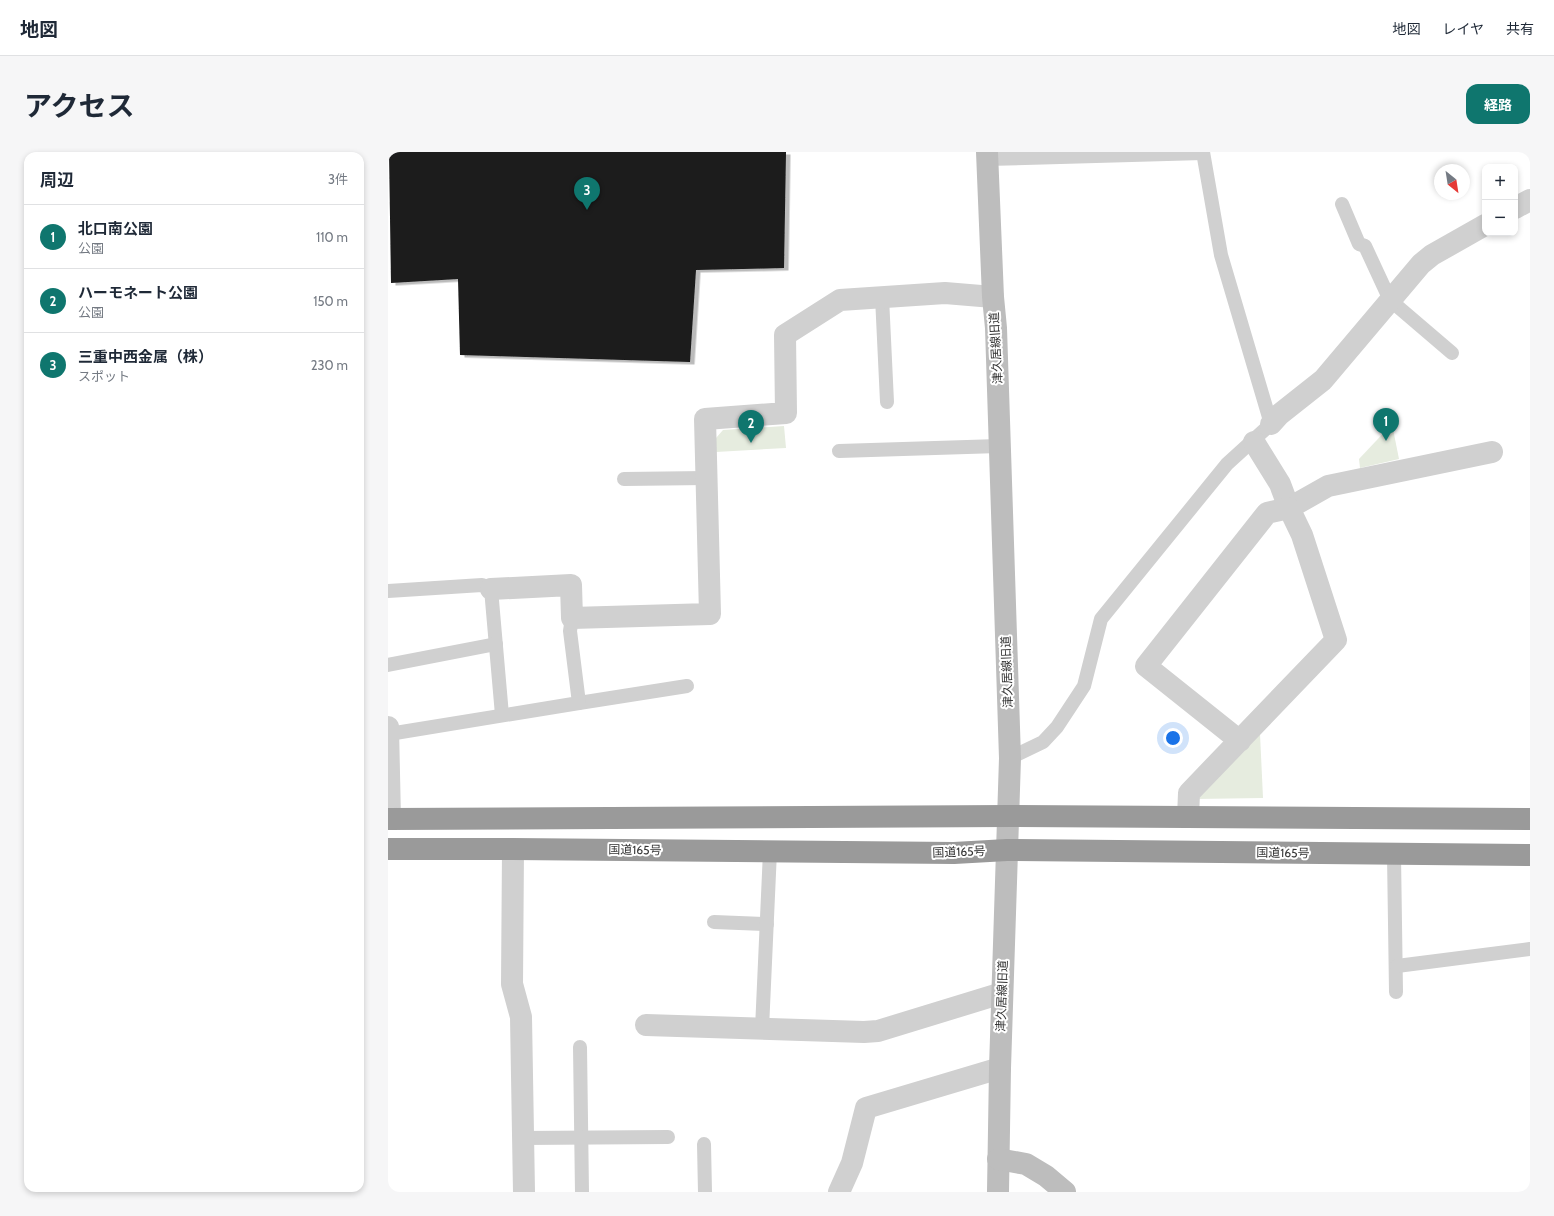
<!DOCTYPE html>
<html lang="ja">
<meta charset="utf-8">
<style>
body{margin:0;font-family:Cabin,"Noto Sans JP",sans-serif;background:#f6f6f7;color:#1f2937}
.controls{position:absolute;right:12px;top:12px;display:grid;overflow:hidden;border-radius:8px;box-shadow:0 2px 6px #0003}
.controls button{width:36px;height:36px;display:grid;place-items:center;padding:0;border:0;border-bottom:1px solid #e0e1e3;background:#fff;color:#1f2937;font:20px sans-serif}
.compass{position:absolute;left:1046px;top:12px;width:36px;height:36px;border-radius:50%;background:#fff;box-shadow:0 2px 6px #0003;rotate:150deg}
.you{position:absolute;left:785px;top:586px;width:14px;height:14px;margin:-10px;border:3px solid #fff;border-radius:50%;background:#1a73e8;box-shadow:0 0 0 6px #1a73e833}
.badge{display:grid;place-items:center;width:26px;height:26px;border-radius:50%;background:#0f766e;color:#fff;font-size:13px;font-weight:700}
.pin{position:absolute;translate:-50% -33px;filter:drop-shadow(0 1px 2px #0008)}
.pin::after{content:'';position:absolute;top:21px;width:14px;height:12px;background:inherit;clip-path:polygon(0 0,100% 0,50% 100%)}
.list{margin:0;padding:0;list-style:none}
h2{display:flex;justify-content:space-between;align-items:center;height:52px;margin:0;padding:0 16px;font-size:17px}
h2 small{font-size:13px;font-weight:400;color:#747a83}
.list li{display:grid;grid-template-columns:26px 1fr auto;gap:12px;align-items:center;box-sizing:border-box;height:64px;padding:0 16px;border-top:1px solid #e0e1e3}
.list b{display:block;font-size:15px;white-space:nowrap}
.list p{margin:0;font-size:13px;white-space:nowrap;color:#747a83}
.list em{font-size:13px;font-style:normal;color:#747a83}
.map{position:relative;flex:none;width:1142px;height:1040px;overflow:hidden;border-radius:12px}
header{display:flex;align-items:center;gap:24px;box-sizing:border-box;height:56px;padding:0 20px;background:#fff;border-bottom:1px solid #e0e1e3}
header strong{font-size:19px}
nav{display:flex;gap:22px;margin-inline-start:auto;font-size:14px}
.intro{display:flex;align-items:center;justify-content:space-between;box-sizing:border-box;height:96px;padding:0 24px}
h1{margin:0;font-size:28px}
.button{padding:10px 18px;border-radius:12px;background:#0f766e;color:#fff;font-size:14px;font-weight:700}
main{display:flex;gap:24px;padding:0 24px}
aside{flex:1;background:#fff;border-radius:12px;box-shadow:0 2px 6px #0003}
.map>svg:first-child{display:block}
.green{fill:#e6ecdf}
.building{fill:#1a1a1a;filter:url(#shadow)}
.lines{fill:none;stroke-linecap:round;stroke-linejoin:round}
.lane{stroke:#d0d0d0;stroke-width:14}
.street{stroke:#d0d0d0;stroke-width:22}
.secondary{stroke:#bdbdbd;stroke-width:22}
.highway{stroke:#9a9a9a;stroke-width:22}
.labels{text-anchor:middle;stroke-width:4;stroke-linejoin:round;paint-order:stroke}
.street-label{font-size:12px;fill:#333;stroke:#fff}
</style>
<header>
<strong>地図</strong>
<nav><a>地図</a><a>レイヤ</a><a>共有</a></nav>
</header>
<div class="intro"><h1>アクセス</h1><a class="button">経路</a></div>
<main>
<aside>
<h2>周辺<small>3件</small></h2>
<ul class="list">
<li><span class="badge">1</span><div><b>北口南公園</b><p>公園</p></div><em>110 m</em></li>
<li><span class="badge">2</span><div><b>ハーモネート公園</b><p>公園</p></div><em>150 m</em></li>
<li><span class="badge">3</span><div><b>三重中西金属（株）</b><p>スポット</p></div><em>230 m</em></li>
</ul>
</aside>
<div class="map">
<svg width="1142" height="1040" viewBox="0 0 1142 1040">
<defs>
<filter id="shadow"><feDropShadow dx="4.5" dy="2.5" stdDeviation="0" flood-color="#0004"/></filter>
</defs>
<rect width="100%" height="100%" fill="#fff"/>
<g class="green">
<path d="M1004,272L1011,307L972,316L971,307Z"/>
<path d="M396,274L398,296L328,300V286L335,278Z"/>
<path d="M872,582L875,646L808,647Z"/>
</g>
<path class="building" d="M1,0H398L396,116L308,118L302,210L72,203L70,127L3,131Z"/>
<g class="lines">
<g class="lane">
<path d="M599,7L815,1"/>
<path d="M954,52L971,92L977,94L1002,148L1064,201"/>
<path d="M494,145L499,250"/>
<path d="M451,299L611,294"/>
<path d="M236,327L318,326"/>
<path d="M0,439L94,433L103,437L114,563"/>
<path d="M0,513L108,492"/>
<path d="M191,551L299,534"/>
<path d="M1,582L191,551L182,479L184,466"/>
<path d="M622,606L655,590L669,575L696,534L713,467L839,312L883,272L833,103L815,0"/>
<path d="M1006,703L1008,840"/>
<path d="M326,770L379,772"/>
<path d="M1009,814L1142,797"/>
<path d="M374,877L382,699"/>
<path d="M192,895L194,1040"/>
<path d="M135,986L280,985"/>
<path d="M316,992L317,1040"/>
</g>
<g class="street">
<path d="M1127,56L1142,48"/>
<path d="M883,272L892,262L935,228L1033,112L1044,103L1097,73"/>
<path d="M866,290L892,332L901,356L940,334L1104,300"/>
<path d="M103,437L183,433L184,466L322,462L317,267L398,261L397,183L452,148L557,141L605,145"/>
<path d="M0,575L2,667"/>
<path d="M800,665L801,641L948,488L914,383L901,356L879,361L758,514L852,589"/>
<path d="M125,697L124,832L133,865L136,1040"/>
<path d="M258,873L476,880L490,879L614,841"/>
<path d="M451,1040L464,1011L478,956L612,916"/>
</g>
<g class="secondary">
<path d="M599,0L605,145L608,176L622,606L612,916L610,1040"/>
<path d="M610,1007L638,1012L658,1024L677,1040"/>
</g>
<g class="highway">
<path d="M0,667L621,664L1142,667"/>
<path d="M0,697H125L566,701L619,698L1142,703"/>
</g>
</g>
<g class="labels">
<g class="street-label">
<text transform="translate(608 196) rotate(-93)" y="4">津久居線旧道</text>
<text transform="translate(619 520) rotate(-92)" y="4">津久居線旧道</text>
<text transform="translate(247 698) rotate(1)" y="4">国道165号</text>
<text transform="translate(571 700) rotate(-2)" y="4">国道165号</text>
<text transform="translate(895 701) rotate(1)" y="4">国道165号</text>
<text transform="translate(614 844) rotate(-88)" y="4">津久居線旧道</text>
</g>
</g>
</svg>
<div class="controls">
<button>+</button>
<button>−</button>
</div>
<svg class="compass" viewBox="-18 -18 36 36"><path d="M0-13l5 13h-10z" fill="#e53935"/><path d="M0 13l5-13h-10z" fill="#747a83"/></svg>
<div class="you"></div>
<div class="pin badge" style="left:998px;top:289px">1</div>
<div class="pin badge" style="left:363px;top:291px">2</div>
<div class="pin badge" style="left:199px;top:58px">3</div>
</div>
</main>
